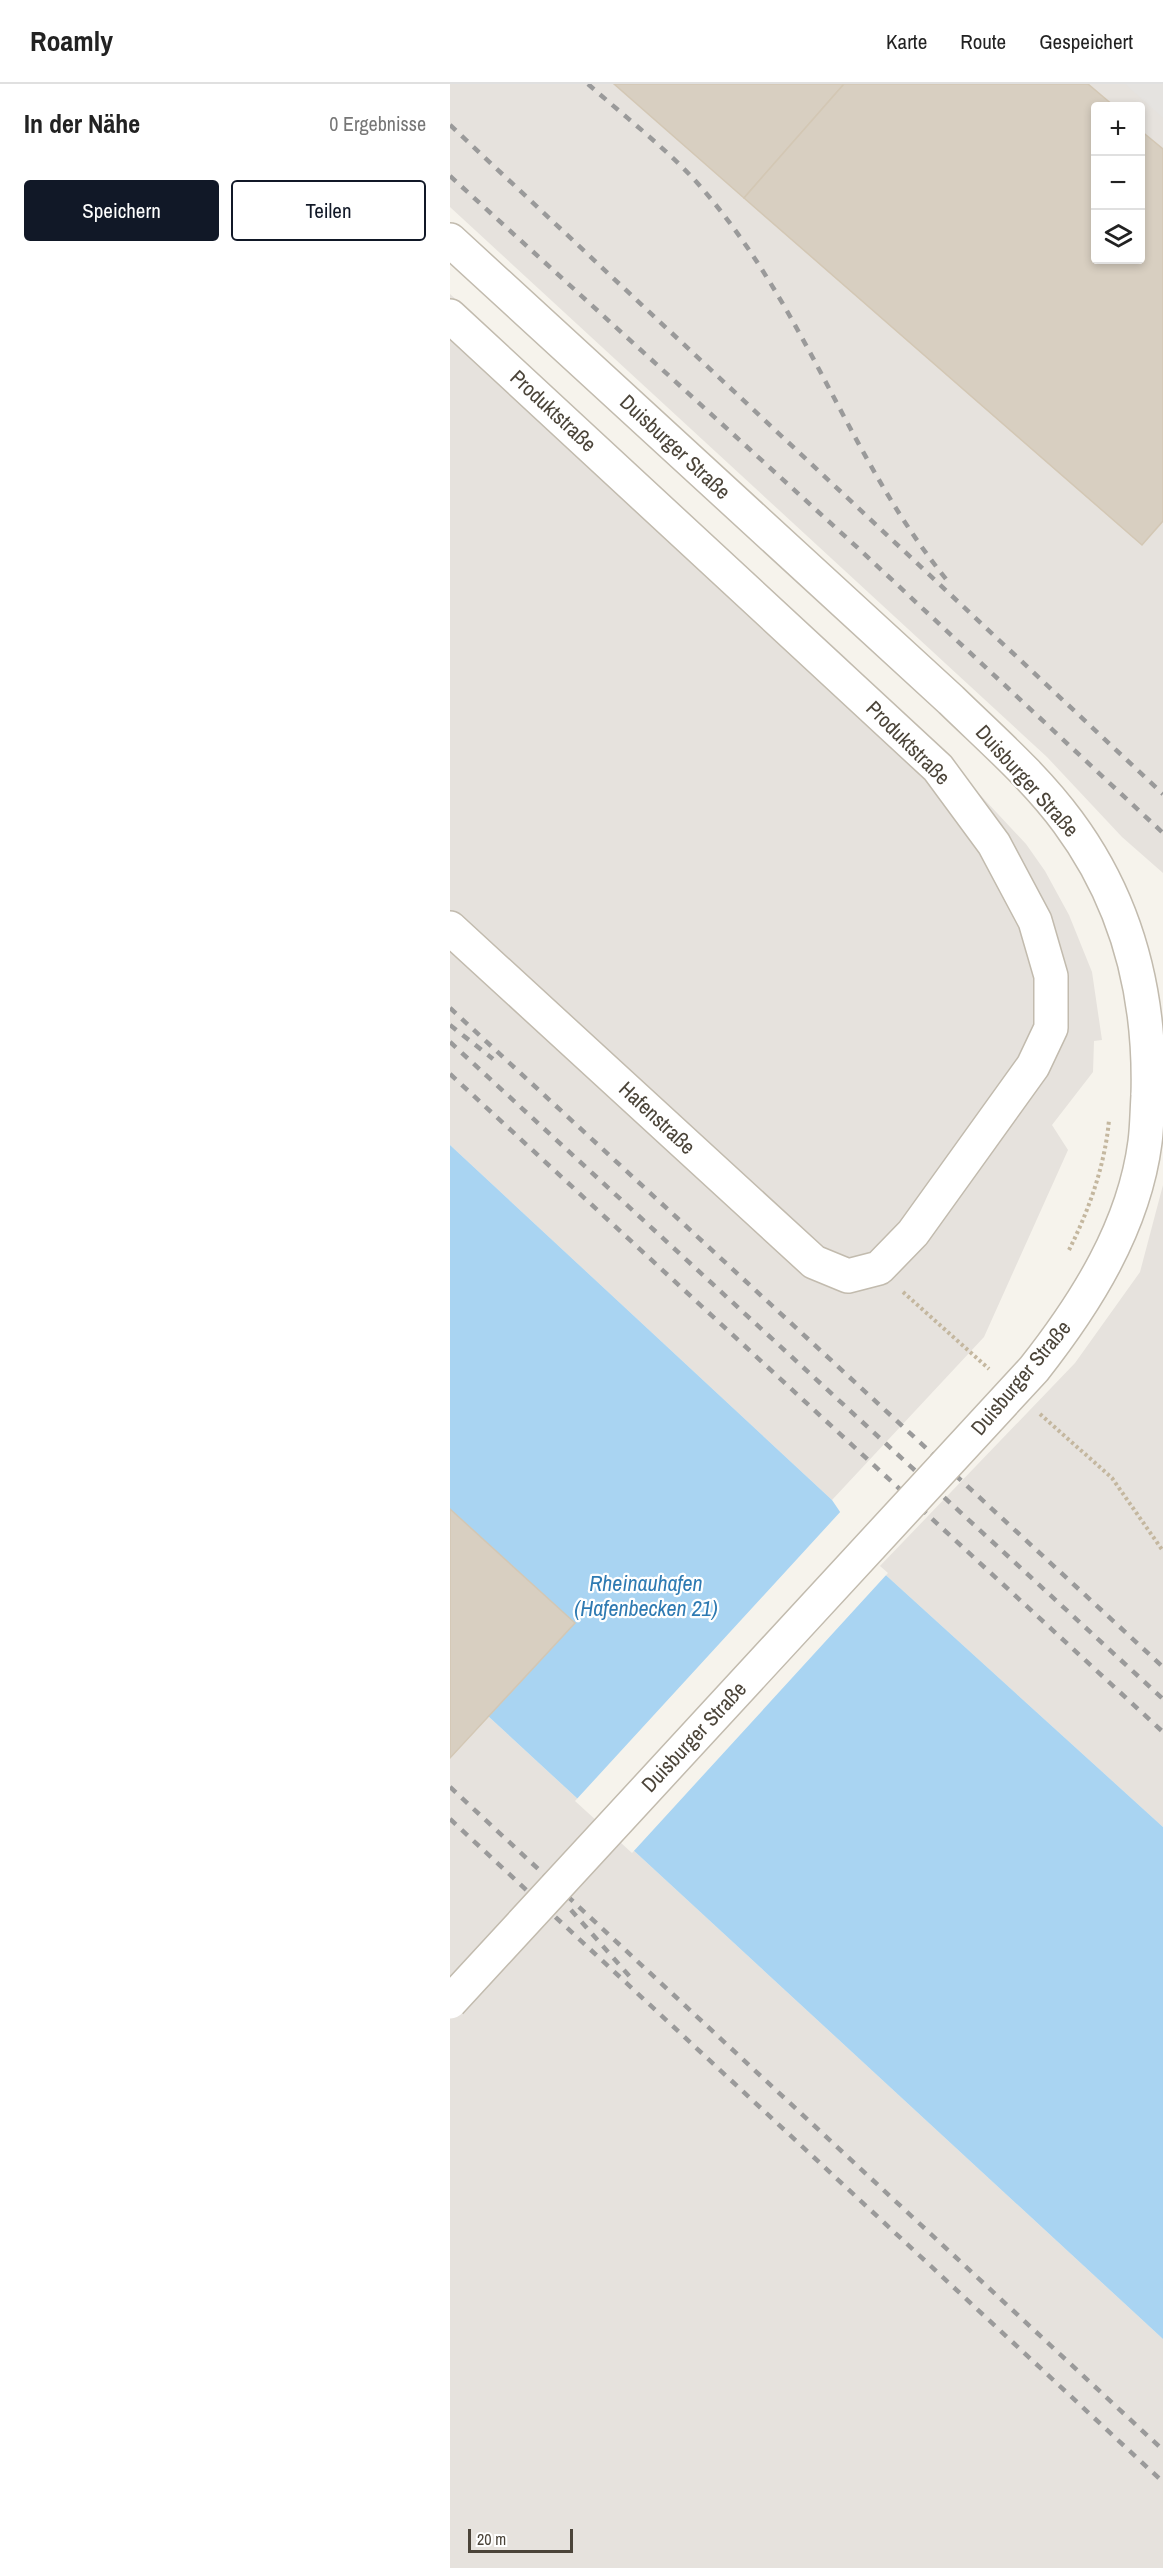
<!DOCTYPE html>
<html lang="de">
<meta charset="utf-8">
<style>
body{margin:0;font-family:"Archivo Narrow",sans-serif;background:#f6f6f6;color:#222}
.controls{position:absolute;right:18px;top:18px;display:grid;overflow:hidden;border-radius:6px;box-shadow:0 3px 9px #0003}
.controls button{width:54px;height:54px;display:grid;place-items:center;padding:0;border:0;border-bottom:2px solid #e0e0e0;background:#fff;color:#222;font:30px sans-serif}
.scale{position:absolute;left:18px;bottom:15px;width:105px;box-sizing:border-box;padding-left:6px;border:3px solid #4b4439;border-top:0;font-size:16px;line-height:21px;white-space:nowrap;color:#4b4439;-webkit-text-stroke:4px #fff;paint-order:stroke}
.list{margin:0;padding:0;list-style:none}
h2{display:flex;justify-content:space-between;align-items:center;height:78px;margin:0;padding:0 24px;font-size:26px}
h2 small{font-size:20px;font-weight:400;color:#767676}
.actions{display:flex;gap:12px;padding:18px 24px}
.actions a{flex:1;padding:14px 0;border:2px solid #111827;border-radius:6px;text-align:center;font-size:21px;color:#111827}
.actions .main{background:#111827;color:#fff}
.icon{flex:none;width:33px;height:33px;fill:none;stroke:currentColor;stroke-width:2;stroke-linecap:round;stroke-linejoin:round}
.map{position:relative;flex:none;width:713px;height:2484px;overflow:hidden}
header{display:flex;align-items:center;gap:36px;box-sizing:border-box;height:84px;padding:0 30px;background:#fff;border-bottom:2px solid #e0e0e0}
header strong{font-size:28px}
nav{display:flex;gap:33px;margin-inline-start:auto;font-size:21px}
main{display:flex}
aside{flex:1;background:#fff}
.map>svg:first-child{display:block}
.industrial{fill:#e6e2dd;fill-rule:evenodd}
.parking{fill:#e5e3e0}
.water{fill:#a9d4f2}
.pier{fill:#f6f3ec}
.building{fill:#d8cfc1;stroke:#d3c7b4;stroke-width:1.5}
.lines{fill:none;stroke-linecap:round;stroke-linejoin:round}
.minor-casing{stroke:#c2bbae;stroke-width:36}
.path{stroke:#c4b79f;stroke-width:4;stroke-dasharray:3 3;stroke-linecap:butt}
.minor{stroke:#fff;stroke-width:33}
.rail{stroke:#9a9a9a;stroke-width:4.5;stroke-dasharray:8 8;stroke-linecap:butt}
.minor-bridge-casing{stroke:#c2bbae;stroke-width:36;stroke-linecap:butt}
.path-bridge{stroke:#c4b79f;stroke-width:4;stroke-dasharray:3 3;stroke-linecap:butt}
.minor-bridge{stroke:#fff;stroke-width:33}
.labels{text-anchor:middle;stroke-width:4.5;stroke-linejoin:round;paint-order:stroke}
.street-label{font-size:21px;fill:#4b4439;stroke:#fff}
.water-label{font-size:22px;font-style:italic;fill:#2e7ab2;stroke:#fff}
</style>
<header>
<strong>Roamly</strong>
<nav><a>Karte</a><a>Route</a><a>Gespeichert</a></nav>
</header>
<main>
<aside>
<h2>In der Nähe<small>0 Ergebnisse</small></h2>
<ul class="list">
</ul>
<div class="actions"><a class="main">Speichern</a><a>Teilen</a></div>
</aside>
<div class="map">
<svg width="713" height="2484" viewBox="0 0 713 2484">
<rect width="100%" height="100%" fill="#f6f3ec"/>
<g class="industrial">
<path d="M0,0H713V789L672,753L597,673L0,123ZM646,22H690V176H646Z"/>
<path d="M0,210L396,574L459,642L519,699L576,760L595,787L619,831L642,888L652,956L644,957L643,988L602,1041L618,1066L534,1253L382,1416L0,1061Z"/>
<path d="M713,1101V1743L428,1484L625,1279L690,1188Z"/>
<path d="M0,1597L713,2255V2484H0Z"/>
</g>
<path class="parking" d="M675,0H713V34Z"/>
<path class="water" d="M0,1061L382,1416L428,1484L713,1743V2255L0,1597Z"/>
<path class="pier" d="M392,1426L430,1482L438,1489L182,1769L125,1717Z"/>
<g class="building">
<path d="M164,0H394L294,114Z"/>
<path d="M394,0H638L664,22H646V176H690V46L713,65V437L692,461L294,114Z"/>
<path d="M0,1425L125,1539L0,1674Z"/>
</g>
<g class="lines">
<g class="minor-casing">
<g id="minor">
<path d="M0,156L501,616C541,655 585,693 618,738C678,819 701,912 698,1012"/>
<path d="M0,232L488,684L544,760L585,837L601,892V944L583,982L463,1149L429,1184L398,1192L364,1178L0,844"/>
</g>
</g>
<g class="path">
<path d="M453,1208L539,1285"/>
<path d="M590,1330L662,1394L713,1467"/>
</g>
<use href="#minor" class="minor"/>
<g class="rail">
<path d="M138,0C172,30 209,59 240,91C266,119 289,150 309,181C377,286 420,404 501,501"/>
<path d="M0,41L713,710"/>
<path d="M0,92L409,465L713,749"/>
<path d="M0,924L713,1583"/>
<path d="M0,941L43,975"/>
<path d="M0,958L713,1615"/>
<path d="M0,990L713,1648"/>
<path d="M0,1703L713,2366"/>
<path d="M0,1735L713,2398"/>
<path d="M121,1826L182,1895"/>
</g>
<g class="minor-bridge-casing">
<path id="minor-bridge" d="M0,1918L584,1285C636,1219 684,1143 695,1058C697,1043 697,1027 698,1012"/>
</g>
<path class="path-bridge" d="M619,1166C639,1126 655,1081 659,1036"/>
<use href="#minor-bridge" class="minor-bridge"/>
</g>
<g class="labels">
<g class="street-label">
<text transform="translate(103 327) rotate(43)" y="7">Produktstraße</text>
<text transform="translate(225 363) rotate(43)" y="7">Duisburger Straße</text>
<text transform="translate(458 659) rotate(45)" y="7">Produktstraße</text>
<text transform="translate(577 697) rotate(48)" y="7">Duisburger Straße</text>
<text transform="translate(207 1034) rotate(43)" y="7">Hafenstraße</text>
<text transform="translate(571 1294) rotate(-50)" y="7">Duisburger Straße</text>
<text transform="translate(244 1653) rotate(-47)" y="7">Duisburger Straße</text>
</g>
<g class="water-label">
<text x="196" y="1507">Rheinauhafen<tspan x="196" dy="25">(Hafenbecken 21)</tspan></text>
</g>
</g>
</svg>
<div class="controls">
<button>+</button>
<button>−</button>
<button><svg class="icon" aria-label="layers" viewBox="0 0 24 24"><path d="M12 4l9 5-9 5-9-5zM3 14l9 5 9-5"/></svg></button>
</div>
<div class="scale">20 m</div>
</div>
</main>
